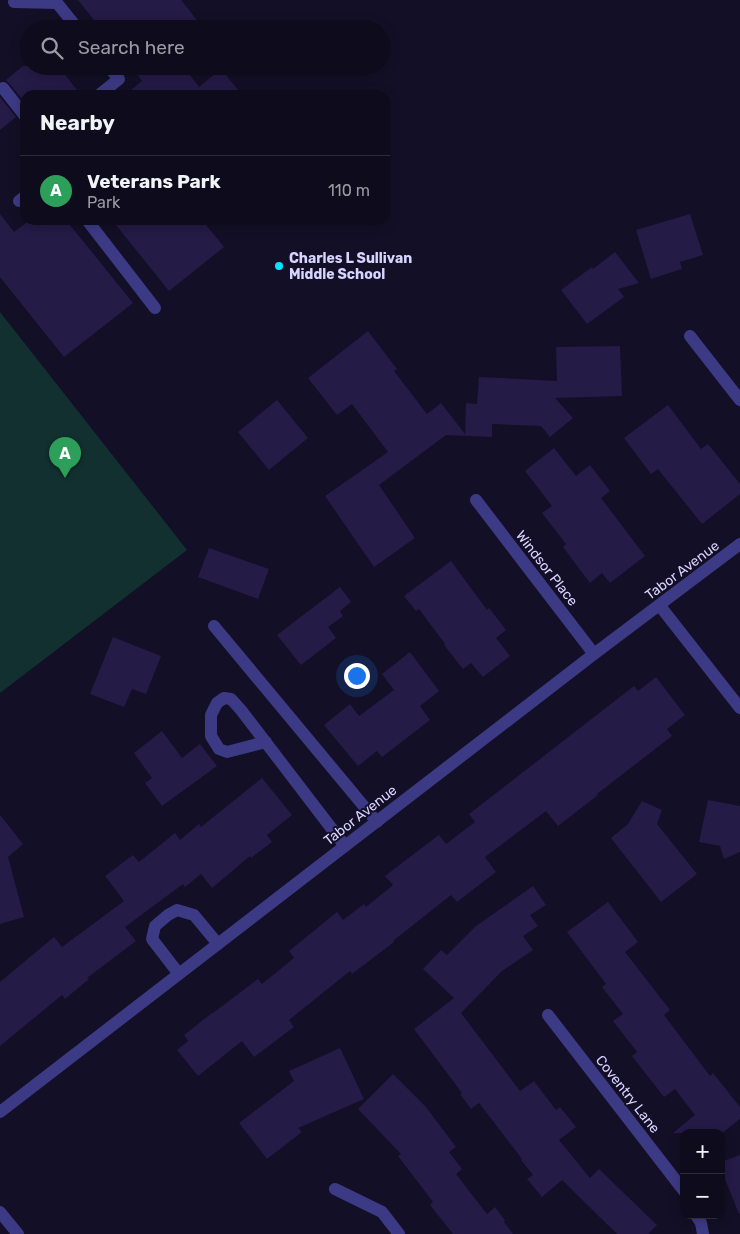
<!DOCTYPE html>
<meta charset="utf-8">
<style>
body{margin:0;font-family:Rubik,sans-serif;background:#1c1929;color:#f1f3f6}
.controls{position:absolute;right:15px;bottom:15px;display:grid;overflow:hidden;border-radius:10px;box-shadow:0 2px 12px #0003}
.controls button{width:45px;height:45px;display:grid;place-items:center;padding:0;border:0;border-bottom:1px solid #2e2b3b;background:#0e0b1c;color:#f1f3f6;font:25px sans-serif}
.you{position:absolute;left:356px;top:675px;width:18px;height:18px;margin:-12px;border:4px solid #fff;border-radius:50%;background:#1a73e8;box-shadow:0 0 0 8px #1a73e833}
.badge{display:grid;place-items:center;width:32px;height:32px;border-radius:50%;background:#0b8043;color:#fff;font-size:16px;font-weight:700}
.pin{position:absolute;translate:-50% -41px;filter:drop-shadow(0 1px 2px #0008)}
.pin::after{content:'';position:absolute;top:26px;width:18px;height:15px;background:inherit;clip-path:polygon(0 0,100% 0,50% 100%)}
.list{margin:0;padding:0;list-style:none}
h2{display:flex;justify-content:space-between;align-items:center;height:65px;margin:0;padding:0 20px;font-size:21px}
h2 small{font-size:16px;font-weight:400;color:#9b9ba3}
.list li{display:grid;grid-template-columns:32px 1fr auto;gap:15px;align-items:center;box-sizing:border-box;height:70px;padding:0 20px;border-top:1px solid #2e2b3b}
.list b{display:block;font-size:19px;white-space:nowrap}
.list p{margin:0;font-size:16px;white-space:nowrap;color:#9b9ba3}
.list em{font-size:16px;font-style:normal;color:#9b9ba3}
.icon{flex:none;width:28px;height:28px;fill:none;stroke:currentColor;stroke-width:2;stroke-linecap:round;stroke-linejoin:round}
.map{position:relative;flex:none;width:740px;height:1234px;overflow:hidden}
.search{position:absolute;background:#0e0b1c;box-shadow:0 2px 12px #0003;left:20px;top:20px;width:370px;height:55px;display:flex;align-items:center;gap:12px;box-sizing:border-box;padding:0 18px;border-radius:28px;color:#9b9ba3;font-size:19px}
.panel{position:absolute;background:#0e0b1c;box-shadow:0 2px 12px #0003;left:20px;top:90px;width:370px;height:135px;border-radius:15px}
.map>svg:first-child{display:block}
.green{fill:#12302f}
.building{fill:#241b47}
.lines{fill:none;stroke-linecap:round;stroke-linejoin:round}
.service{stroke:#3d3a85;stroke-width:12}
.minor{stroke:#3d3a85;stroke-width:12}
.poi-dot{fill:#00e5ff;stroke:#130f26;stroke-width:2}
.labels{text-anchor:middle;stroke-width:4;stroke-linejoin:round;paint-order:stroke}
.poi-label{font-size:14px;font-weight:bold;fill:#d9d4ff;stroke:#130f26;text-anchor:start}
.street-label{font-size:14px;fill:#d9d4ff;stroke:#130f26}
</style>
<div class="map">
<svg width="740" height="1234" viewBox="0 0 740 1234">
<rect width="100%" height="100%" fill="#130f26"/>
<path class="green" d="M0,312L187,550L0,693Z"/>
<g class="building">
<path d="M78,0H181L204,29H101Z"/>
<path d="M23,66H58L81,95H25V103L9,83L6,80Z"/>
<path d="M131,66H183L199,87L221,69L242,95H125L142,81Z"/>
<path d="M0,97L16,117L0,130Z"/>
<path d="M0,214L14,232L30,220H66L133,303L64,357L0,277Z"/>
<path d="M690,214L703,255L680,262L682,269L651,279L636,230Z"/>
<path d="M112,220H202L224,247L169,291Z"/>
<path d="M615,252L639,283L618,289L624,297L587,324L561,290L592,267L593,269Z"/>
<path d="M368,331L397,369L394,371L427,414L441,403L465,434L466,403L477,404L479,377L557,381L556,347L620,346L622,396L555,398L573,418L550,437L541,426L492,424V437L446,435L379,485L415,538L374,567L325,496L388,452L352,404L337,415L308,378Z"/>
<path d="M277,400L308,438L269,470L238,432Z"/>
<path d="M668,405L701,449L708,444L740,484V494L702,524L658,469L651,474L624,438Z"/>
<path d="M554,448L576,476L590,465L610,491L601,498L645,556L610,583L602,573L590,583L563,547L566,544L542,513L552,506L525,471Z"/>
<path d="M209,548L269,569L258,599L198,577Z"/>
<path d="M451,561L487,610L489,608L506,630L496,638L510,656L483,677L471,663L463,669L444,645L445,644L419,609L416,611L404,596Z"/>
<path d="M340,587L351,602L340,611L343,616L328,627L336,638L301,665L277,635Z"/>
<path d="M113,637L161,656L146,694L132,689L124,707L90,694Z"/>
<path d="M410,652L439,691L420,706L430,720L382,757L377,751L358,766L324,725L350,704L359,716L394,690L382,674Z"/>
<path d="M656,677L685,715L667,729L672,736L597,794L598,795L558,826L546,811L485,857L496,872L457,902L451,895L393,941L394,942L352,974L350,971L289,1020L294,1027L254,1057L242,1041L198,1076L177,1050L188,1041L184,1035L212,1013H213L258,979L262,984L294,958L289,951L337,912L343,920L364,904L366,907L393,885L385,876L415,853L439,835L446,844L475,822L469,814L634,686L638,691Z"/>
<path d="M162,731L182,758L200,744L217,766L162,806L145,783L152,778L134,753Z"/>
<path d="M262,778L292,815L267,835L272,842L251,858L250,856L212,888L201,874L185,887L183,884L125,927L136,941L87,978L89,979L65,999L62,995L0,1046V982L54,937L62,947L124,901L105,876L133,855L139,862L175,833L180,840L199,824L201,827Z"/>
<path d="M708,800L740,806V852L724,859L720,846L699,842Z"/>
<path d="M642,801L662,810L657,824L697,874L661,902L611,838L628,824Z"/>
<path d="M0,815L23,844L8,857L24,917L0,924Z"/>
<path d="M533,886L546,905L530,915L538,926L523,936L533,950L502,971L461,1013L520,1091L534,1081L556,1110L560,1107L576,1127L559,1140L590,1178L599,1169L657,1225L648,1234H617L562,1180L542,1197L527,1179L533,1175L521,1160L522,1159L479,1103L471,1109L460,1094L462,1093L414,1029L454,998L423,969L441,950L447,955L476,926Z"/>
<path d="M608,902L638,942L625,952L670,1010L664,1015L710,1076L713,1073L740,1107V1119L722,1133H673L695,1115L675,1089L664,1097L632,1056L637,1052L613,1021L623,1014L602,987L606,984L567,932Z"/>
<path d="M340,1048L364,1099L298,1128L302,1132L267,1159L239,1123L294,1081L289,1071Z"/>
<path d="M393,1074L426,1107L456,1147L449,1152L462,1169L456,1174L487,1214L495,1207L505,1220L504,1222L513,1234H453L430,1205L433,1202L398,1156L401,1154L358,1109Z"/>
<path d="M740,1155V1213L739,1214L721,1169V1162Z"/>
</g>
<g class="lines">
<g class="service">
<path d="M14,2L57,3L78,29"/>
<path d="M3,88L25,116"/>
<path d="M99,95L119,79L108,66"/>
<path d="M19,201L25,196"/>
<path d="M87,220L155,308"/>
<path d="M214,626L377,822"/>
<path d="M266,742L227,752L219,749L211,736V715L217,703L224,698L231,699L241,710L345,846"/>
<path d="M179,974L152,939L155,926L168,915L177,910L194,915L218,944"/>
</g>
<g class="minor">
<path d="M690,336L740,400"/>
<path d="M476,500L594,654"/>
<path d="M660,606L740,708"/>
<path d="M548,1015L684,1191"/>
<path d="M0,1112L594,654L740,544"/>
<path d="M335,1189L382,1212L399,1234"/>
<path d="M0,1212L18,1234"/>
<path d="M696,1215L701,1223L703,1234"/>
</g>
</g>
<circle class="poi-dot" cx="279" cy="266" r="5"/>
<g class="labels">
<g class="poi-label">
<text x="289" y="263">Charles L Sullivan<tspan x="289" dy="16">Middle School</tspan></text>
</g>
<g class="street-label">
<text transform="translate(547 568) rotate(52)" y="5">Windsor Place</text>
<text transform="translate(682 570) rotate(-37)" y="5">Tabor Avenue</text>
<text transform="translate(360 815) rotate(-38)" y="5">Tabor Avenue</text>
<text transform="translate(628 1094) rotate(52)" y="5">Coventry Lane</text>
</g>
</g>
</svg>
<div class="controls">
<button>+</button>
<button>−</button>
</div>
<div class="you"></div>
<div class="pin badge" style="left:65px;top:478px;background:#2e9e5b">A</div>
<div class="search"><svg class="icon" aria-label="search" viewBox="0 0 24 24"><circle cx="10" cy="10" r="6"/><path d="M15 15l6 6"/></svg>Search here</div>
<section class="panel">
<h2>Nearby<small></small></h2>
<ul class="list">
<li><span class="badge" style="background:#2e9e5b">A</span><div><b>Veterans Park</b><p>Park</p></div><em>110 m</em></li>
</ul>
</section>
</div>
